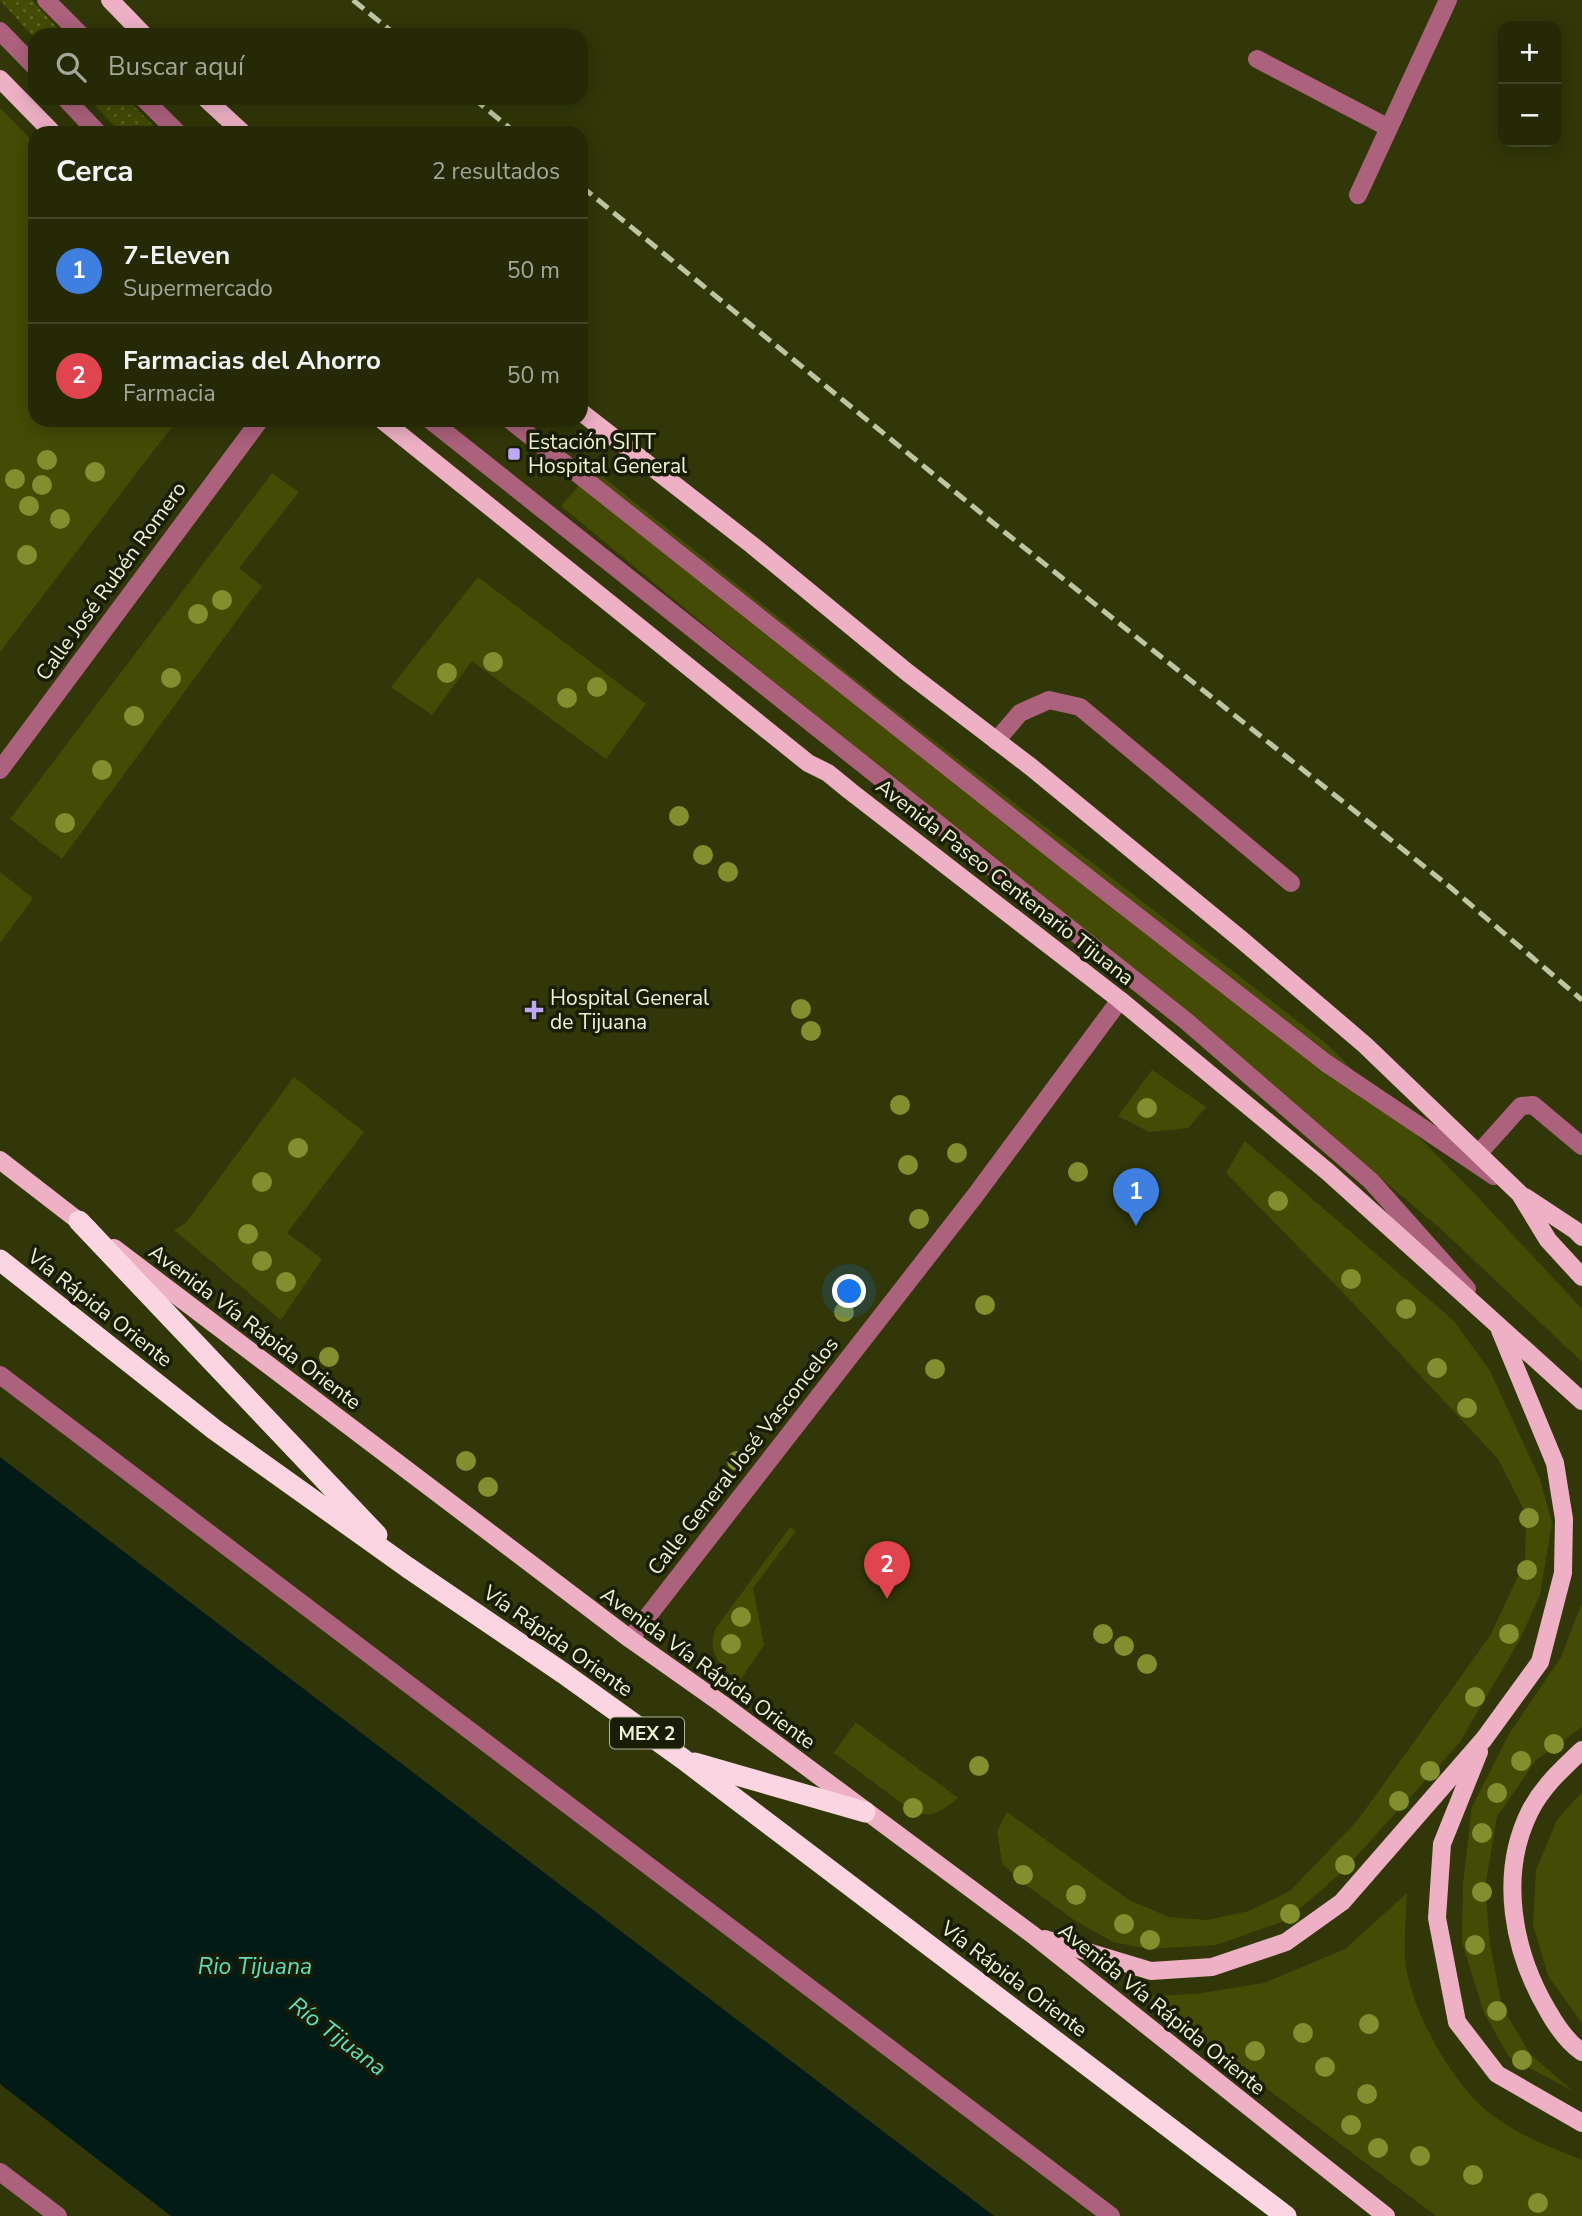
<!DOCTYPE html>
<html lang="es">
<meta charset="utf-8">
<style>
body{margin:0;font-family:"Nunito Sans",sans-serif;background:#313514;color:#f1f3f6}
.controls{position:absolute;right:21px;top:21px;display:grid;overflow:hidden;border-radius:14px;box-shadow:0 4px 18px #0003}
.controls button{width:63px;height:63px;display:grid;place-items:center;padding:0;border:0;border-bottom:2px solid #424528;background:#252906;color:#f1f3f6;font:35px sans-serif}
.you{position:absolute;left:850px;top:1292px;width:24px;height:24px;margin:-18px;border:5px solid #fff;border-radius:50%;background:#1a73e8;box-shadow:0 0 0 10px #1a73e833}
.badge{display:grid;place-items:center;width:46px;height:46px;border-radius:50%;background:#bea9f5;color:#fff;font-size:23px;font-weight:700}
.pin{position:absolute;translate:-50% -58px;filter:drop-shadow(0 2px 4px #0008)}
.pin::after{content:'';position:absolute;top:37px;width:24px;height:21px;background:inherit;clip-path:polygon(0 0,100% 0,50% 100%)}
.list{margin:0;padding:0;list-style:none}
h2{display:flex;justify-content:space-between;align-items:center;height:91px;margin:0;padding:0 28px;font-size:30px}
h2 small{font-size:23px;font-weight:400;color:#a3a69b}
.list li{display:grid;grid-template-columns:46px 1fr auto;gap:21px;align-items:center;box-sizing:border-box;height:105px;padding:0 28px;border-top:2px solid #424528}
.list b{display:block;font-size:26px;white-space:nowrap}
.list p{margin:0;font-size:23px;white-space:nowrap;color:#a3a69b}
.list em{font-size:23px;font-style:normal;color:#a3a69b}
.icon{flex:none;width:38px;height:38px;fill:none;stroke:currentColor;stroke-width:2;stroke-linecap:round;stroke-linejoin:round}
.map{position:relative;flex:none;width:1582px;height:2216px;overflow:hidden}
.search{position:absolute;background:#252906;box-shadow:0 4px 18px #0003;left:28px;top:28px;width:560px;height:77px;display:flex;align-items:center;gap:18px;box-sizing:border-box;padding:0 24px;border-radius:21px;color:#a3a69b;font-size:26px}
.panel{position:absolute;background:#252906;box-shadow:0 4px 18px #0003;left:28px;top:126px;width:560px;height:301px;border-radius:21px}
.map>svg:first-child{display:block}
.grass{fill:#444b05}
.park{fill:url(#park-dots)}
.water{fill:#031b16}
.lines{fill:none;stroke-linecap:round;stroke-linejoin:round}
.minor{stroke:#ac617d;stroke-width:18}
.major{stroke:#eeb0c5;stroke-width:18}
.highway{stroke:#fbd5e2;stroke-width:21}
.rail{stroke:#bfc5a2;stroke-width:5;stroke-dasharray:14 7;stroke-linecap:butt}
.tree{fill:#828f2f}
.poi-dot{fill:#bea9f5;stroke:#1a1d05;stroke-width:2.5}
.labels{text-anchor:middle;stroke-width:7;stroke-linejoin:round;paint-order:stroke}
.shield{fill:#1a1d05;stroke:#aeb396;stroke-width:2}
.shield-label{font-size:19px;font-weight:bold;fill:#edf3d4}
.poi-label{font-size:21px;fill:#edf3d4;stroke:#1a1d05;text-anchor:start}
.street-label{font-size:21px;fill:#edf3d4;stroke:#1a1d05}
.water-label{font-size:23px;font-style:italic;fill:#60dec2;stroke:#1a1d05}
</style>
<div class="map">
<svg width="1582" height="2216" viewBox="0 0 1582 2216">
<defs>
<pattern id="park-dots" width="8" height="8" patternUnits="userSpaceOnUse" patternTransform="scale(1.75)"><rect width="8" height="8" fill="#444b05"/><path d="M2 2h.1M6 6h.1" fill="none" stroke="#5f6529" stroke-width="1.8" stroke-linecap="round"/></pattern>
</defs>
<rect width="100%" height="100%" fill="#313708"/>
<g class="grass">
<path d="M0,108L35,144V420H177L0,652Z"/>
<path d="M593,469L884,702L1327,1044L1473,1192L1582,1309V1362L1442,1230L1218,1041L850,745L561,506Z"/>
<path d="M272,473L299,492L239,568L262,586L62,859L10,819Z"/>
<path d="M478,577L646,704L606,759L472,661L432,715L391,687Z"/>
<path d="M0,872L33,898L0,943Z"/>
<path d="M1152,1070L1206,1107L1188,1128L1149,1132L1118,1116Z"/>
<path d="M294,1077L364,1132L287,1233L322,1259L281,1320L174,1230L186,1223Z"/>
<path d="M1245,1141L1454,1321L1490,1371L1540,1479L1552,1523L1540,1595L1520,1639L1460,1742L1343,1871L1287,1920L1216,1945L1149,1949L1113,1942L1074,1920L1019,1880L1002,1863L997,1831L1007,1812L1129,1900L1169,1917L1207,1920L1249,1911L1290,1891L1357,1821L1490,1636L1525,1561L1526,1514L1498,1459L1351,1301L1226,1173Z"/>
<path d="M790,1527L796,1531L753,1588L764,1645L739,1682C722,1667 705,1652 716,1628Z"/>
<path d="M1582,1603V1727L1536,1760L1497,1817L1485,1887L1490,1944L1502,2007L1530,2054L1573,2091L1509,2057L1484,2013L1462,1942L1463,1883L1472,1807L1509,1734L1561,1657Z"/>
<path d="M856,1722L862,1727L958,1798C941,1811 937,1817 915,1813L834,1753Z"/>
<path d="M1582,1792V2023L1548,1976L1533,1924L1536,1870L1557,1820Z"/>
<path d="M1407,1893C1406,1914 1404,1937 1405,1958C1408,2005 1451,2082 1487,2111C1514,2134 1550,2147 1582,2160V2216H1436L1144,1996L1196,1994L1264,1983L1345,1949Z"/>
</g>
<g class="park">
<path d="M0,0H32L64,35H35V39Z"/>
<path d="M88,98H126L161,133H121Z"/>
</g>
<path class="water" d="M0,1457L994,2216H171L0,2084Z"/>
<g class="lines">
<g class="minor">
<path d="M46,0L81,35"/>
<path d="M0,31L35,67"/>
<path d="M1257,59L1389,128"/>
<path d="M65,98L98,133"/>
<path d="M143,98L178,133"/>
<path d="M1358,195L1448,0"/>
<path d="M430,420L1186,1021L1371,1181L1467,1289"/>
<path d="M510,420L1069,863L1326,1063L1494,1176"/>
<path d="M996,741L1020,713L1049,700L1080,707L1291,883"/>
<path d="M0,770L260,420"/>
<path d="M1478,1154L1521,1106L1533,1105L1582,1146"/>
<path d="M0,1375L1111,2216"/>
<path d="M630,1639L974,1197L1120,1000"/>
<path d="M0,2172L58,2216"/>
</g>
<g class="major">
<path d="M110,0L144,35"/>
<path d="M0,79L53,133"/>
<path d="M205,98L243,133"/>
<path d="M581,412L752,545L908,673L1031,767L1243,941L1365,1045L1520,1194L1548,1240L1582,1277"/>
<path d="M382,420L808,763L828,773L850,791L1120,1000L1328,1172L1582,1401"/>
<path d="M0,1160L89,1229"/>
<path d="M1525,1197L1575,1230L1582,1237"/>
<path d="M114,1248L630,1639L722,1704L1033,1935L1386,2216"/>
<path d="M1582,1750C1562,1769 1543,1786 1530,1811C1498,1875 1513,1952 1548,2011C1557,2027 1567,2042 1582,2052"/>
<path d="M1479,1752L1442,1844L1437,1918L1457,2022L1497,2074L1582,2123"/>
<path d="M1045,1939L1151,1971L1212,1967L1286,1942L1342,1902L1484,1739L1540,1662L1563,1573L1564,1519L1555,1463L1500,1330"/>
</g>
<g class="highway">
<path d="M79,1221L377,1535"/>
<path d="M0,1260L215,1430L407,1567L563,1673L683,1759L1286,2216"/>
<path d="M695,1763L865,1812"/>
</g>
<g class="rail">
<path d="M353,0L396,35"/>
<path d="M473,98L516,133"/>
<path d="M581,186L992,522L1450,887L1582,1000"/>
</g>
</g>
<g class="tree">
<circle cx="47" cy="460" r="10"/>
<circle cx="95" cy="472" r="10"/>
<circle cx="15" cy="479" r="10"/>
<circle cx="42" cy="485" r="10"/>
<circle cx="29" cy="506" r="10"/>
<circle cx="60" cy="519" r="10"/>
<circle cx="27" cy="555" r="10"/>
<circle cx="222" cy="600" r="10"/>
<circle cx="198" cy="614" r="10"/>
<circle cx="493" cy="662" r="10"/>
<circle cx="447" cy="673" r="10"/>
<circle cx="171" cy="678" r="10"/>
<circle cx="597" cy="687" r="10"/>
<circle cx="567" cy="698" r="10"/>
<circle cx="134" cy="716" r="10"/>
<circle cx="102" cy="770" r="10"/>
<circle cx="679" cy="816" r="10"/>
<circle cx="65" cy="823" r="10"/>
<circle cx="703" cy="855" r="10"/>
<circle cx="728" cy="872" r="10"/>
<circle cx="801" cy="1009" r="10"/>
<circle cx="811" cy="1031" r="10"/>
<circle cx="900" cy="1105" r="10"/>
<circle cx="1147" cy="1108" r="10"/>
<circle cx="298" cy="1148" r="10"/>
<circle cx="957" cy="1153" r="10"/>
<circle cx="908" cy="1165" r="10"/>
<circle cx="1078" cy="1172" r="10"/>
<circle cx="262" cy="1182" r="10"/>
<circle cx="1278" cy="1201" r="10"/>
<circle cx="919" cy="1219" r="10"/>
<circle cx="248" cy="1234" r="10"/>
<circle cx="262" cy="1261" r="10"/>
<circle cx="1351" cy="1279" r="10"/>
<circle cx="286" cy="1282" r="10"/>
<circle cx="985" cy="1305" r="10"/>
<circle cx="1406" cy="1309" r="10"/>
<circle cx="844" cy="1312" r="10"/>
<circle cx="329" cy="1357" r="10"/>
<circle cx="1437" cy="1368" r="10"/>
<circle cx="935" cy="1369" r="10"/>
<circle cx="1467" cy="1408" r="10"/>
<circle cx="466" cy="1461" r="10"/>
<circle cx="737" cy="1461" r="10"/>
<circle cx="488" cy="1487" r="10"/>
<circle cx="1529" cy="1518" r="10"/>
<circle cx="1527" cy="1570" r="10"/>
<circle cx="741" cy="1617" r="10"/>
<circle cx="1103" cy="1634" r="10"/>
<circle cx="1509" cy="1634" r="10"/>
<circle cx="731" cy="1644" r="10"/>
<circle cx="1124" cy="1646" r="10"/>
<circle cx="1147" cy="1664" r="10"/>
<circle cx="1475" cy="1697" r="10"/>
<circle cx="1554" cy="1744" r="10"/>
<circle cx="1521" cy="1761" r="10"/>
<circle cx="979" cy="1766" r="10"/>
<circle cx="1430" cy="1771" r="10"/>
<circle cx="1497" cy="1793" r="10"/>
<circle cx="1399" cy="1801" r="10"/>
<circle cx="913" cy="1808" r="10"/>
<circle cx="1482" cy="1833" r="10"/>
<circle cx="1345" cy="1865" r="10"/>
<circle cx="1023" cy="1875" r="10"/>
<circle cx="1482" cy="1892" r="10"/>
<circle cx="1076" cy="1895" r="10"/>
<circle cx="1290" cy="1914" r="10"/>
<circle cx="1124" cy="1924" r="10"/>
<circle cx="1150" cy="1940" r="10"/>
<circle cx="1475" cy="1945" r="10"/>
<circle cx="1497" cy="2011" r="10"/>
<circle cx="1369" cy="2024" r="10"/>
<circle cx="1303" cy="2033" r="10"/>
<circle cx="1255" cy="2051" r="10"/>
<circle cx="1522" cy="2060" r="10"/>
<circle cx="1325" cy="2067" r="10"/>
<circle cx="1367" cy="2094" r="10"/>
<circle cx="1351" cy="2125" r="10"/>
<circle cx="1378" cy="2148" r="10"/>
<circle cx="1420" cy="2156" r="10"/>
<circle cx="1473" cy="2175" r="10"/>
<circle cx="1538" cy="2203" r="10"/>
</g>
<g class="poi-dot">
<rect x="507" y="447" width="14" height="14" rx="3.5"/>
<path d="M530.5 999.5h7v7h7v7h-7v7h-7v-7h-7v-7h7z"/>
</g>
<g class="labels">
<rect class="shield" x="610" y="1717.5" width="74" height="31" rx="5"/>
<g class="shield-label">
<text x="647" y="1740">MEX 2</text>
</g>
<g class="poi-label">
<text x="528" y="449">Estación SITT<tspan x="528" dy="24">Hospital General</tspan></text>
<text x="550" y="1005">Hospital General<tspan x="550" dy="24">de Tijuana</tspan></text>
</g>
<g class="street-label">
<text transform="translate(111 581) rotate(-54)" y="7">Calle José Rubén Romero</text>
<text transform="translate(1005 882) rotate(38)" y="7">Avenida Paseo Centenario Tijuana</text>
<text transform="translate(100 1308) rotate(38)" y="7">Vía Rápida Oriente</text>
<text transform="translate(255 1327) rotate(37)" y="7">Avenida Vía Rápida Oriente</text>
<text transform="translate(743 1456) rotate(-52)" y="7">Calle General José Vasconcelos</text>
<text transform="translate(558 1641) rotate(35)" y="7">Vía Rápida Oriente</text>
<text transform="translate(708 1668) rotate(36)" y="7">Avenida Vía Rápida Oriente</text>
<text transform="translate(1014 1979) rotate(37)" y="7">Vía Rápida Oriente</text>
<text transform="translate(1162 2009) rotate(39)" y="7">Avenida Vía Rápida Oriente</text>
</g>
<g class="water-label">
<text x="255" y="1974">Rio Tijuana</text>
<text transform="translate(338 2036) rotate(37)" y="8">Río Tijuana</text>
</g>
</g>
</svg>
<div class="controls">
<button>+</button>
<button>−</button>
</div>
<div class="you"></div>
<div class="pin badge" style="left:1136px;top:1226px;background:#3f7fe0">1</div>
<div class="pin badge" style="left:887px;top:1599px;background:#e0444e">2</div>
<div class="search"><svg class="icon" aria-label="search" viewBox="0 0 24 24"><circle cx="10" cy="10" r="6"/><path d="M15 15l6 6"/></svg>Buscar aquí</div>
<section class="panel">
<h2>Cerca<small>2 resultados</small></h2>
<ul class="list">
<li><span class="badge" style="background:#3f7fe0">1</span><div><b>7-Eleven</b><p>Supermercado</p></div><em>50 m</em></li>
<li><span class="badge" style="background:#e0444e">2</span><div><b>Farmacias del Ahorro</b><p>Farmacia</p></div><em>50 m</em></li>
</ul>
</section>
</div>
